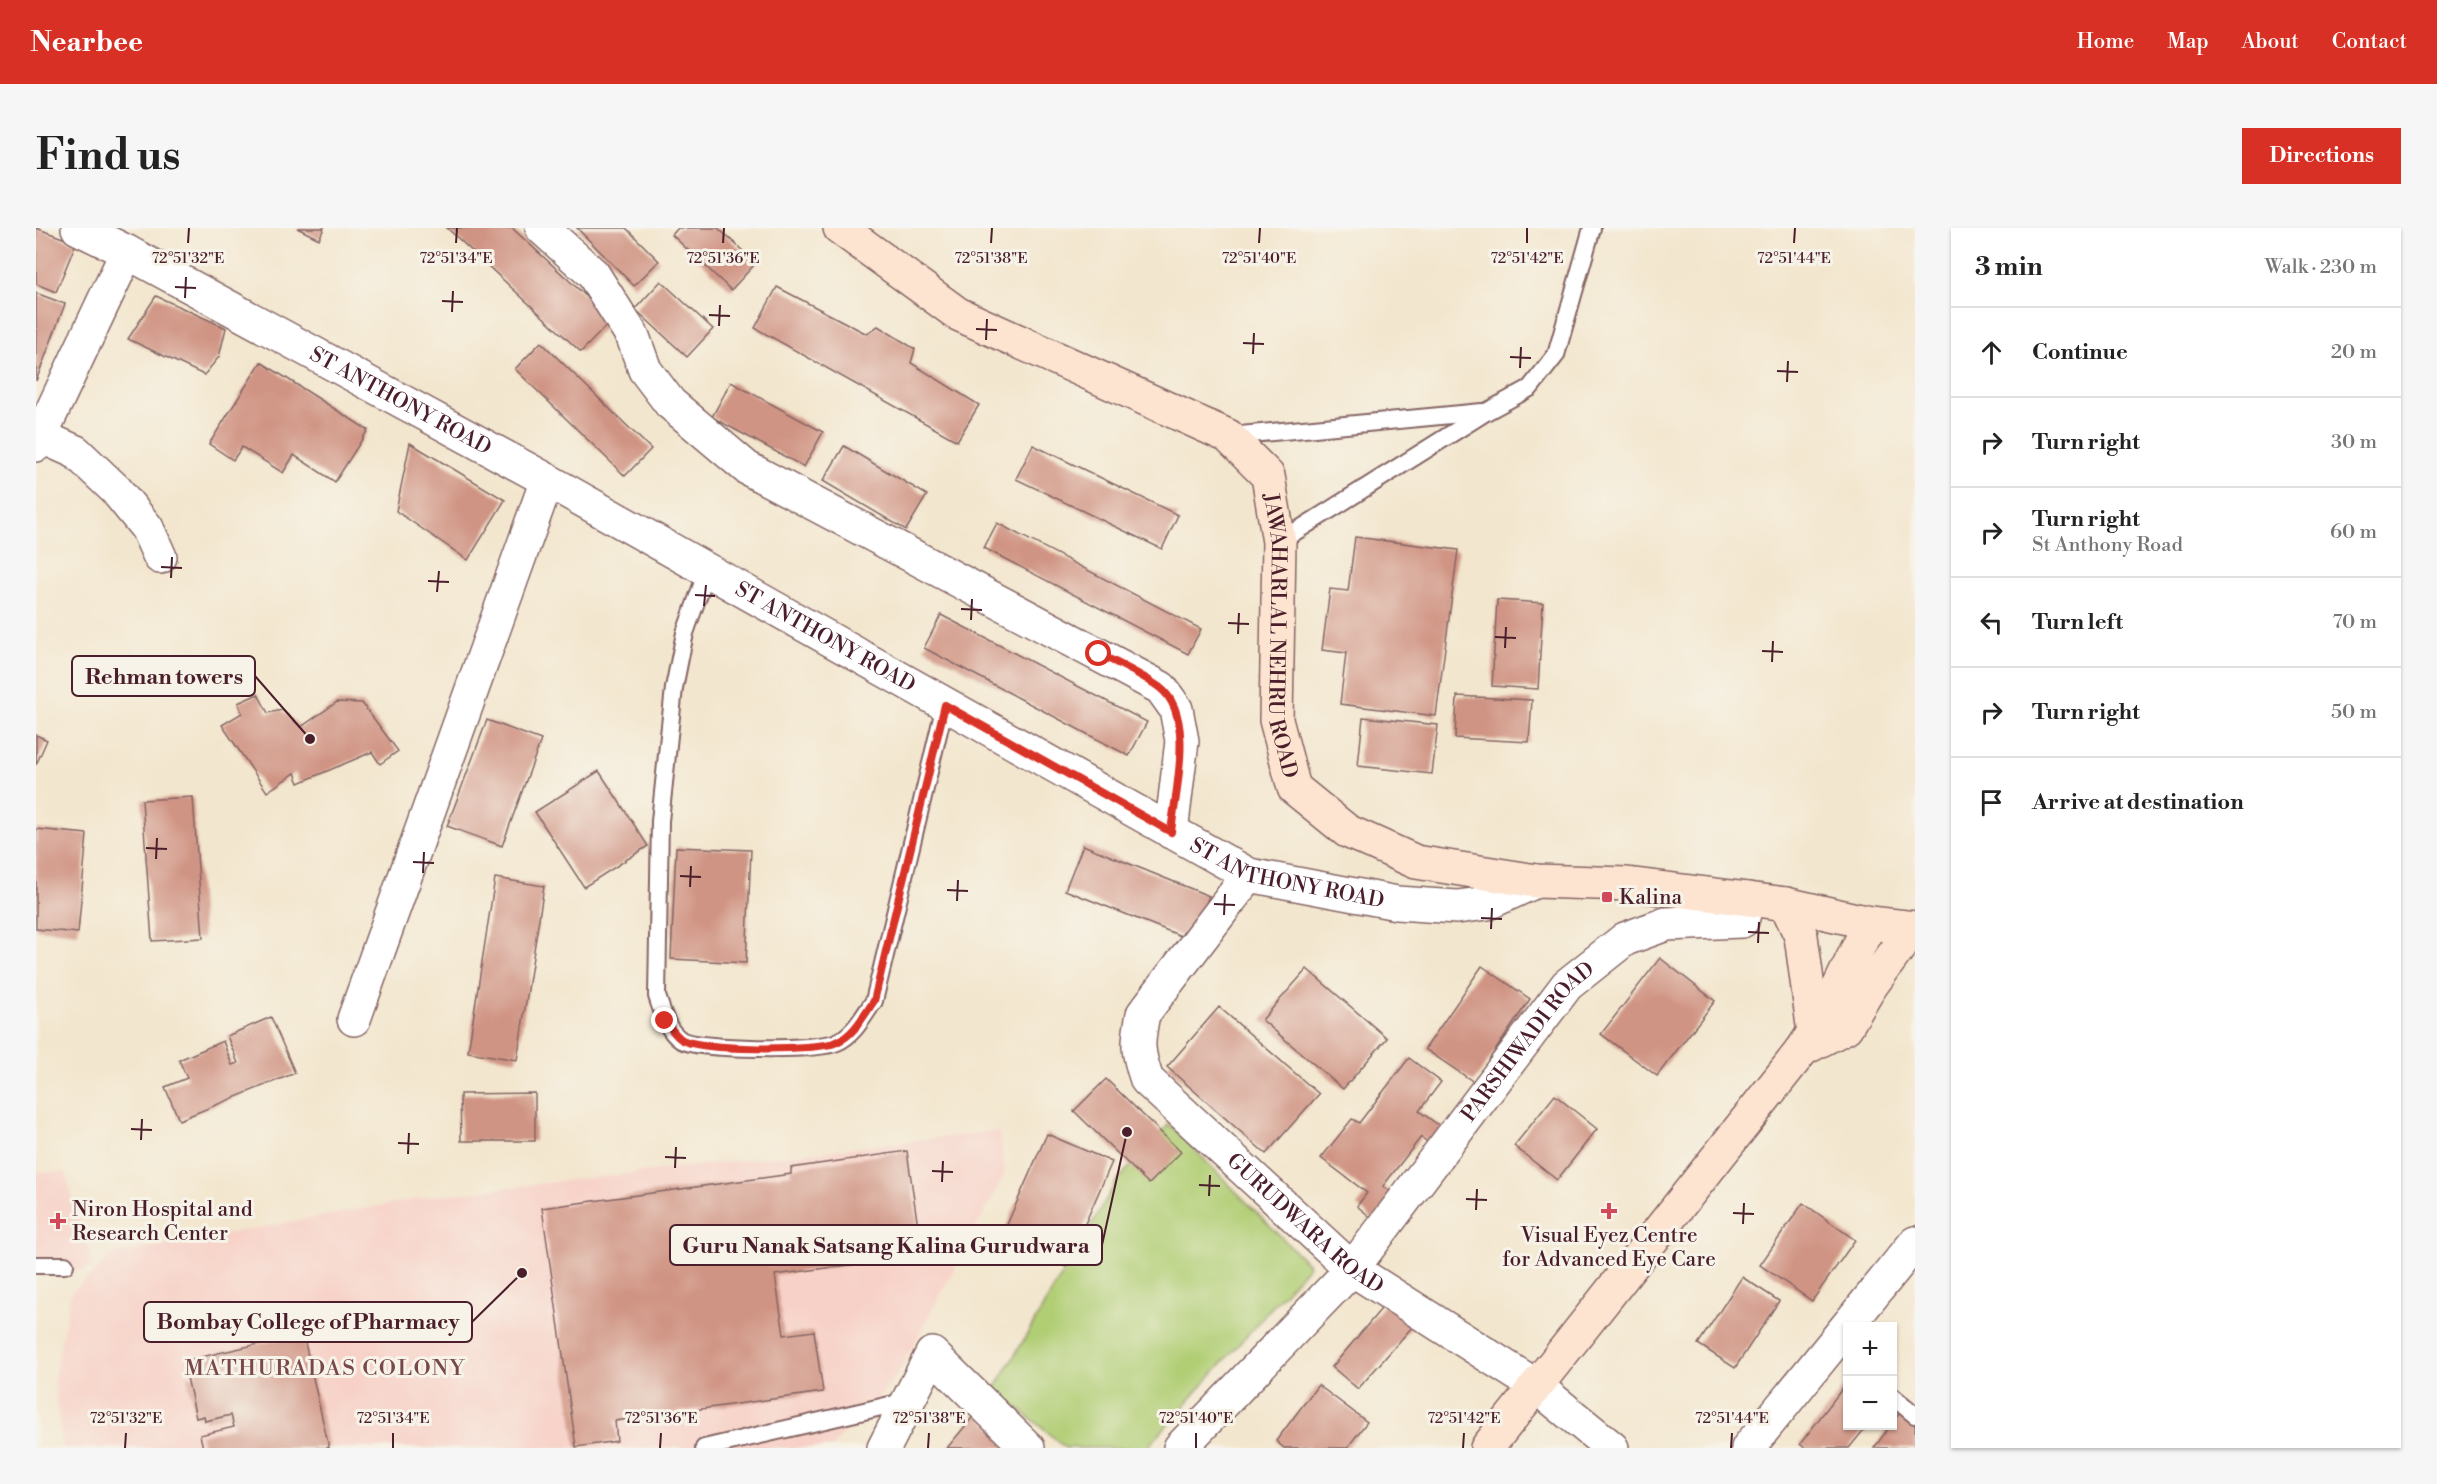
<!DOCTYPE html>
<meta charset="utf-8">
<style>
body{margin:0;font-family:"Libre Bodoni",serif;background:#f6f6f6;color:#222}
.controls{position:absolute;right:18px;bottom:18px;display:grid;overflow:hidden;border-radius:0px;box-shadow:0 2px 4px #0004}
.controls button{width:54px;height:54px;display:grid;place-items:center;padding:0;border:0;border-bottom:2px solid #e0e0e0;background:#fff;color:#222;font:30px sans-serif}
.stop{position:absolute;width:18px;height:18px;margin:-14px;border:4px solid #d93025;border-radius:50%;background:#fff}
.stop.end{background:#d93025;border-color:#fff;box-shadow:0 2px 6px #0008}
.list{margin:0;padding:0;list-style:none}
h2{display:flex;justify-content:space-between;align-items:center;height:78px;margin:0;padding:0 24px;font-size:26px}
h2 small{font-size:20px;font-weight:400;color:#767676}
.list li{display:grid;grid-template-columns:39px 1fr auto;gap:18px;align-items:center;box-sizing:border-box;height:90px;padding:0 24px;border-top:2px solid #e0e0e0}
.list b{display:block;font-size:22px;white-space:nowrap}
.list p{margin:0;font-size:20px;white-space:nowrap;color:#767676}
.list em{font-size:20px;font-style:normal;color:#767676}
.icon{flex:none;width:33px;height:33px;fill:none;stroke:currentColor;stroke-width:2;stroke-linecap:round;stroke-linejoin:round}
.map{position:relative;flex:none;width:1879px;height:1220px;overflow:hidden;border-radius:0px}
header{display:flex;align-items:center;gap:36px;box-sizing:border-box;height:84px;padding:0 30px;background:#d93025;color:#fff}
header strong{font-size:28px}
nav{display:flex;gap:33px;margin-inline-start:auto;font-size:21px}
.intro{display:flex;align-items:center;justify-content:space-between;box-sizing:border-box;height:144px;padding:0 36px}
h1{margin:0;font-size:42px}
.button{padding:15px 27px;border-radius:0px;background:#d93025;color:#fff;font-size:21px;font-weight:700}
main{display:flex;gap:36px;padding:0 36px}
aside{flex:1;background:#fff;border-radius:0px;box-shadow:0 2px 4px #0004}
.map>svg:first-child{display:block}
.built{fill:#f7d1c7}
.green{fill:#b1ce74;stroke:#7e7650;stroke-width:1.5}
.building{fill:#d09484}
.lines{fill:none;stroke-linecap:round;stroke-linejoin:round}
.lane-casing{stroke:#856564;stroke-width:20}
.street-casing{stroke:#856564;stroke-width:36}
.secondary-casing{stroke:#856564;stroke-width:36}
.lane{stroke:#fff;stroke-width:16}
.street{stroke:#fff;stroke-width:33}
.secondary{stroke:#fde4d1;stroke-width:33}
.route{stroke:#d93025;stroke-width:8}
.ticks{fill:none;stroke:#4a1f2b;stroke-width:2}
.poi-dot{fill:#d1495b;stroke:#f7f3e8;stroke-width:2}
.labels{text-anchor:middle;stroke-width:6;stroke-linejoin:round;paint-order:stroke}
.street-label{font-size:21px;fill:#4a1f2b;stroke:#f7f3e8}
.poi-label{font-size:21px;fill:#4a1f2b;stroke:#f7f3e8;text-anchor:start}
.neighbourhood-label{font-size:22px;letter-spacing:1.5px;fill:#79484a;stroke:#f7f3e8}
.ticks-label{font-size:15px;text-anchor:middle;fill:#4a1f2b;stroke:#f7f3e8;stroke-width:6;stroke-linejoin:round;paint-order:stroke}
.leader{fill:none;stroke:#4a1f2b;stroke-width:2}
.callout-dot{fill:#4a1f2b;stroke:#f7f3e8;stroke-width:2}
.callout{fill:#f7f3e8;stroke:#4a1f2b;stroke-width:2}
.callout-label{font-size:22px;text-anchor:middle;font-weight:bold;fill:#4a1f2b}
</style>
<header>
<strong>Nearbee</strong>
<nav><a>Home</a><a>Map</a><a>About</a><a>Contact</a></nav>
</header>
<div class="intro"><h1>Find us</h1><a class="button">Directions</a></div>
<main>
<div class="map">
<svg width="1879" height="1220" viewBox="0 0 1879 1220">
<rect width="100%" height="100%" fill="#f7f3e8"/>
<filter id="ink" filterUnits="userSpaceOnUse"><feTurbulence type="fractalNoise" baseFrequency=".0167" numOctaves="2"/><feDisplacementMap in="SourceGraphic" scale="12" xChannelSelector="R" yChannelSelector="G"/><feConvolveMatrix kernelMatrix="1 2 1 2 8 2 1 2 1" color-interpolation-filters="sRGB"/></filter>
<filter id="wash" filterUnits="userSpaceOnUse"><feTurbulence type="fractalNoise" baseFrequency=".008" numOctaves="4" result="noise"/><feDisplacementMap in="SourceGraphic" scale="24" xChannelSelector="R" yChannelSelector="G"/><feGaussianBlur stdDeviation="1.35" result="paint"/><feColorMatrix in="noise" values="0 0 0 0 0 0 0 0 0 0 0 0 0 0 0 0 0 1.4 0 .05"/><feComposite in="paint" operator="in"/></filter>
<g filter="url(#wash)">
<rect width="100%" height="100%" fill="#f3e6ce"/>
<g class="built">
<path d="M963,903L969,946L861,1147L843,1170L808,1204L796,1220H26L18,1150L35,1065L78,1026L398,968Z"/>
<path d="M0,944H29L58,1041L0,1046Z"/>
</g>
<path class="green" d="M1133,896L1273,1037L1111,1220H1030L959,1161L1081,953Z"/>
<g id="blocks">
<g class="building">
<path d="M0,0L40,15L20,64L0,56Z"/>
<path d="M261,0H288L283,11Z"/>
<path d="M411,0H476L576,92L545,124Z"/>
<path d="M541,0H590L623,33L598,58Z"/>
<path d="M642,0H682L720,35L695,62L636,7Z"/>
<path d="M625,53L677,101L651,129L599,81Z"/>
<path d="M741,59L831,106L842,98L879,121L875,135L943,177L921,213L719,100Z"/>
<path d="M0,65L29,76L0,153Z"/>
<path d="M120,68L190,100L183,129L168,147L92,111Z"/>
<path d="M505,114L615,221L589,248L479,141Z"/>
<path d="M225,134L332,202L299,254L258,227L247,245L206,219L197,232L173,216Z"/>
<path d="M695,154L787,204L768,239L676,189Z"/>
<path d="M374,215L469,272L432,332L360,283Z"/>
<path d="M997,217L1142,287L1126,321L980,251Z"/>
<path d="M808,218L891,267L870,302L787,253Z"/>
<path d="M961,295L1165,401L1152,426L948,320Z"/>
<path d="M1319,309L1422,322L1400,488L1304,476L1310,425L1286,422L1294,361L1312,363Z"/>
<path d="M1461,372L1507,375L1502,461L1456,458Z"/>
<path d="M905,387L1111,494L1093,528L888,420Z"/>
<path d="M222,466L232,485L246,482L265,499L301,474L326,475L362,523L344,536L336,524L263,555L259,545L231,564L186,497L206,485L202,475Z"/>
<path d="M1421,468L1496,472L1493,514L1419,510Z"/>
<path d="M1327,489L1402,497L1396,546L1322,538Z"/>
<path d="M451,492L505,512L466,618L411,598Z"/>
<path d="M0,507L11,512L0,537Z"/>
<path d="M563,543L612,618L548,659L499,584Z"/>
<path d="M157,569L167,710L116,713L106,572Z"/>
<path d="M0,601L51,606L42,705L0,701Z"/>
<path d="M1047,617L1173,668L1155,712L1029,662Z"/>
<path d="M640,619L715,622L710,735L635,731Z"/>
<path d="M459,650L508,658L481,832L432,824Z"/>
<path d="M1624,730L1679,773L1621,848L1565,806Z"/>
<path d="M1446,738L1494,771L1438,854L1389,821Z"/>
<path d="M1271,741L1351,810L1307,861L1226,792Z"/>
<path d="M1183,779L1283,866L1230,926L1131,839Z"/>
<path d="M235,789L259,845L143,892L129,859L151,850L143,832L187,813L196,837L202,835L191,808Z"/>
<path d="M1373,830L1405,854L1383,883L1408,901L1395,917L1385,909L1347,958L1358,966L1338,992L1321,978L1331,965L1285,930L1316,891L1323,895Z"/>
<path d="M1070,851L1145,924L1113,956L1038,883Z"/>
<path d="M499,865V913H425L424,866Z"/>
<path d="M1519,867L1561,901L1521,952L1478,918Z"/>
<path d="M1011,906L1076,934L1030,1039L965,1010Z"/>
<path d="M871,923L886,1027L739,1047L748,1107L778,1103L787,1164L579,1193L581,1213L540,1219L506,980L755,946V940Z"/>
<path d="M1767,975L1819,1012L1776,1073L1724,1037Z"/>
<path d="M1706,1049L1743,1073L1699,1140L1662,1116Z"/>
<path d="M1350,1075L1377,1098L1322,1161L1296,1139Z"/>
<path d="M267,1106L293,1220H167L164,1207L198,1199L195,1187L169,1193L168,1188L160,1190L151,1149L160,1147L156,1131Z"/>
<path d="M1812,1153V1198H1831L1813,1220H1769L1764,1216Z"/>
<path d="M1282,1157L1331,1194L1311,1220H1248L1240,1213Z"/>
<path d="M1865,1183L1879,1194V1220H1838Z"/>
<path d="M940,1185L979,1220H911Z"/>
</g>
</g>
</g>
<g filter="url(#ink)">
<use href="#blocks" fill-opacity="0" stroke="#856564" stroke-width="1.5"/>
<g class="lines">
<g class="lane-casing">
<g id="lane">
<path d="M1194,208L1446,184"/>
<path d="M1243,314L1450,184L1494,160L1520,127L1556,0"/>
<path d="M671,343L649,405L638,460L624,593L621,768C626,783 631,803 645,812C663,822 782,823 801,814C818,807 828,787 838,773L909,477"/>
<path d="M0,1037H29"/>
<path d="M1856,1168L1879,1187"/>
<path d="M668,1220L871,1173"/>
</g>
</g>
<g class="street-casing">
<g id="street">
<path id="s1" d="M42,0L91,24L511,252L1213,647L1361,675L1421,679L1452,675L1500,653"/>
<path d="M506,0L557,46L597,109L609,142L634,175L711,240L1125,460L1140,481L1146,513L1135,604"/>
<path d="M4,208L40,224L80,262L111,300L124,329"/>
<path d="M0,217L91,24"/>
<path id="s2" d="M1213,647L1107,786C1101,816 1101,823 1111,852L1316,1041L1500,1158L1576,1220"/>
<path d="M318,791L511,252"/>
<path d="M848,1220L896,1126L992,1220"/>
<path id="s3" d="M1144,1220L1316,1041L1531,757L1589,711L1630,696L1706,693L1712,671"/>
<path d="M1712,1220L1879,1015"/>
</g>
</g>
<g class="secondary-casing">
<g id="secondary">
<path id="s4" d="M804,0L922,86L1192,208L1232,248L1243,314L1240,492L1258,560L1311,603L1380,634L1500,653L1591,656L1712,671L1750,676L1834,695L1879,700"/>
<path d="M1750,676L1765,708L1778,805"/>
<path d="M1769,820L1810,799L1834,759L1877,700"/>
<path d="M1451,1220L1767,821L1790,786L1834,695"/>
</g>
</g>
<use href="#lane" class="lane"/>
<use href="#street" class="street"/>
<use href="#secondary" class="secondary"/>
</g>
</g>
<g class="lines" filter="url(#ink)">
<path class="route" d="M629,793C634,799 639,807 645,811C661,823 781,823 801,814C818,807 828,787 838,773L909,477L1135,604C1139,565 1160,486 1123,459C1105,446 1083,436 1063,426"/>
</g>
<path class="ticks" d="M152,15L153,0M420,15L421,0M687,15L688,0M955,15L956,0M1223,15L1224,0M1491,15V0M1758,15L1759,0M139,59L160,60M149,70L150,49M406,73L427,74M416,84L417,63M673,87L694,88M683,98L684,77M940,101L961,102M950,112L951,91M1207,115L1228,116M1217,126L1218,105M1474,129L1495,130M1484,140L1485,119M1741,143L1762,144M1751,154L1752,133M125,339L146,340M135,350L136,329M392,353L413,354M401,364L403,343M659,367L679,368M668,378L670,357M925,381L946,382M935,392L936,371M1192,395L1213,396M1202,406L1203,385M1459,409L1480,410M1469,420L1470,399M1726,423L1747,424M1736,434L1737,413M110,620L131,621M120,631L121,610M377,634L398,635M387,645L388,624M644,648L665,649M654,659L655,638M911,662L932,663M921,673L922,652M1178,676L1199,677M1188,687L1189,666M1445,690L1466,691M1455,701L1456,680M1712,704L1733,705M1722,715L1723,694M95,901L116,902M105,912L106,891M362,915L383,916M372,926L373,905M629,929L650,930M639,940L640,919M896,943L917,944M906,954L907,933M1163,957L1184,958M1173,968L1174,947M1430,971L1451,972M1440,982L1441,961M1697,985L1718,986M1707,996L1708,975M89,1220L90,1205M357,1220V1205M624,1220L625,1205M892,1220L893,1205M1160,1220V1205M1427,1220L1428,1205M1695,1220L1696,1205"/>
<g class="poi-dot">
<rect x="1565" y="663" width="12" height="12" rx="3"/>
<path d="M1570 974h6v6h6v6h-6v6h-6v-6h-6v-6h6z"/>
<path d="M19 984h6v6h6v6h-6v6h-6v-6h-6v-6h6z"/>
</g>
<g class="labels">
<g class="street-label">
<text dy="7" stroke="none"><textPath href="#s1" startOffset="366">ST ANTHONY ROAD</textPath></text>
<text dy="7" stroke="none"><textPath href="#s4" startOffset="660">JAWAHARLAL NEHRU ROAD</textPath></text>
<text dy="7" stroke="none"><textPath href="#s1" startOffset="852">ST ANTHONY ROAD</textPath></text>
<text dy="7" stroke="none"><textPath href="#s1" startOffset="1374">ST ANTHONY ROAD</textPath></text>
<text dy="7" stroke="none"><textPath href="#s3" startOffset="536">PARSHIWADI ROAD</textPath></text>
<text dy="7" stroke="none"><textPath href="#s2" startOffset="456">GURUDWARA ROAD</textPath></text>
</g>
<g class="poi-label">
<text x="1583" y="676">Kalina</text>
<text x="36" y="988">Niron Hospital and<tspan x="36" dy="24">Research Center</tspan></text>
<text x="1573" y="1014" text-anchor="middle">Visual Eyez Centre<tspan x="1573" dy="24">for Advanced Eye Care</tspan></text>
</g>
<g class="neighbourhood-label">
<text x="289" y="1147">MATHURADAS COLONY</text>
</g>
</g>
<g class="ticks-label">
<text x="152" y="35">72°51'32"E</text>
<text x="420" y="35">72°51'34"E</text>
<text x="687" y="35">72°51'36"E</text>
<text x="955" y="35">72°51'38"E</text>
<text x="1223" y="35">72°51'40"E</text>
<text x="1491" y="35">72°51'42"E</text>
<text x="1758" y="35">72°51'44"E</text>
<text x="90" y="1195">72°51'32"E</text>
<text x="357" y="1195">72°51'34"E</text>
<text x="625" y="1195">72°51'36"E</text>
<text x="893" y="1195">72°51'38"E</text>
<text x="1160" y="1195">72°51'40"E</text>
<text x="1428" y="1195">72°51'42"E</text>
<text x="1696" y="1195">72°51'44"E</text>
</g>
<path class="leader" d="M274 511L219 448M1091 904L1066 1017M486 1045L436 1094"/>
<g class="callout-dot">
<circle cx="274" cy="511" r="6"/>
<circle cx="1091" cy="904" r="6"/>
<circle cx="486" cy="1045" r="6"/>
</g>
<g class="callout">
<rect x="36" y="428" width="183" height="40" rx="6"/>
<rect x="634" y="997" width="432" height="40" rx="6"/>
<rect x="108" y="1074" width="328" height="40" rx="6"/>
</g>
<g class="callout-label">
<text x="128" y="456">Rehman towers</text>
<text x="850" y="1025">Guru Nanak Satsang Kalina Gurudwara</text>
<text x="272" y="1101">Bombay College of Pharmacy</text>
</g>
</svg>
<div class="controls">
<button>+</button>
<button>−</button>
</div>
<div class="stop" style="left:1063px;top:426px"></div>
<div class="stop end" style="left:629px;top:793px"></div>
</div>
<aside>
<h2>3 min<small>Walk · 230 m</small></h2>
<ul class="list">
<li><svg class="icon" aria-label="ahead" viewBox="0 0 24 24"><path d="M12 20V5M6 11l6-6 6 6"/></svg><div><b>Continue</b></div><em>20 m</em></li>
<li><svg class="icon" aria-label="right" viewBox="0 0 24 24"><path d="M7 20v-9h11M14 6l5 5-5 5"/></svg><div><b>Turn right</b></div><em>30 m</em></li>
<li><svg class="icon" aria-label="right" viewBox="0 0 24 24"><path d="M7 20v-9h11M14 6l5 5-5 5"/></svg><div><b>Turn right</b><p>St Anthony Road</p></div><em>60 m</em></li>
<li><svg class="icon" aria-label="left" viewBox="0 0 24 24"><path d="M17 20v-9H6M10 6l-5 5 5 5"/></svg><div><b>Turn left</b></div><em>70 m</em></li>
<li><svg class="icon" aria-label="right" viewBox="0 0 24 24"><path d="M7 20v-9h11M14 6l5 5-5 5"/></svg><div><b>Turn right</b></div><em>50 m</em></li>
<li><svg class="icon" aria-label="arrive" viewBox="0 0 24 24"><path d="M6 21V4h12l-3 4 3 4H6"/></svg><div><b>Arrive at destination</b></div></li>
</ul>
</aside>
</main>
